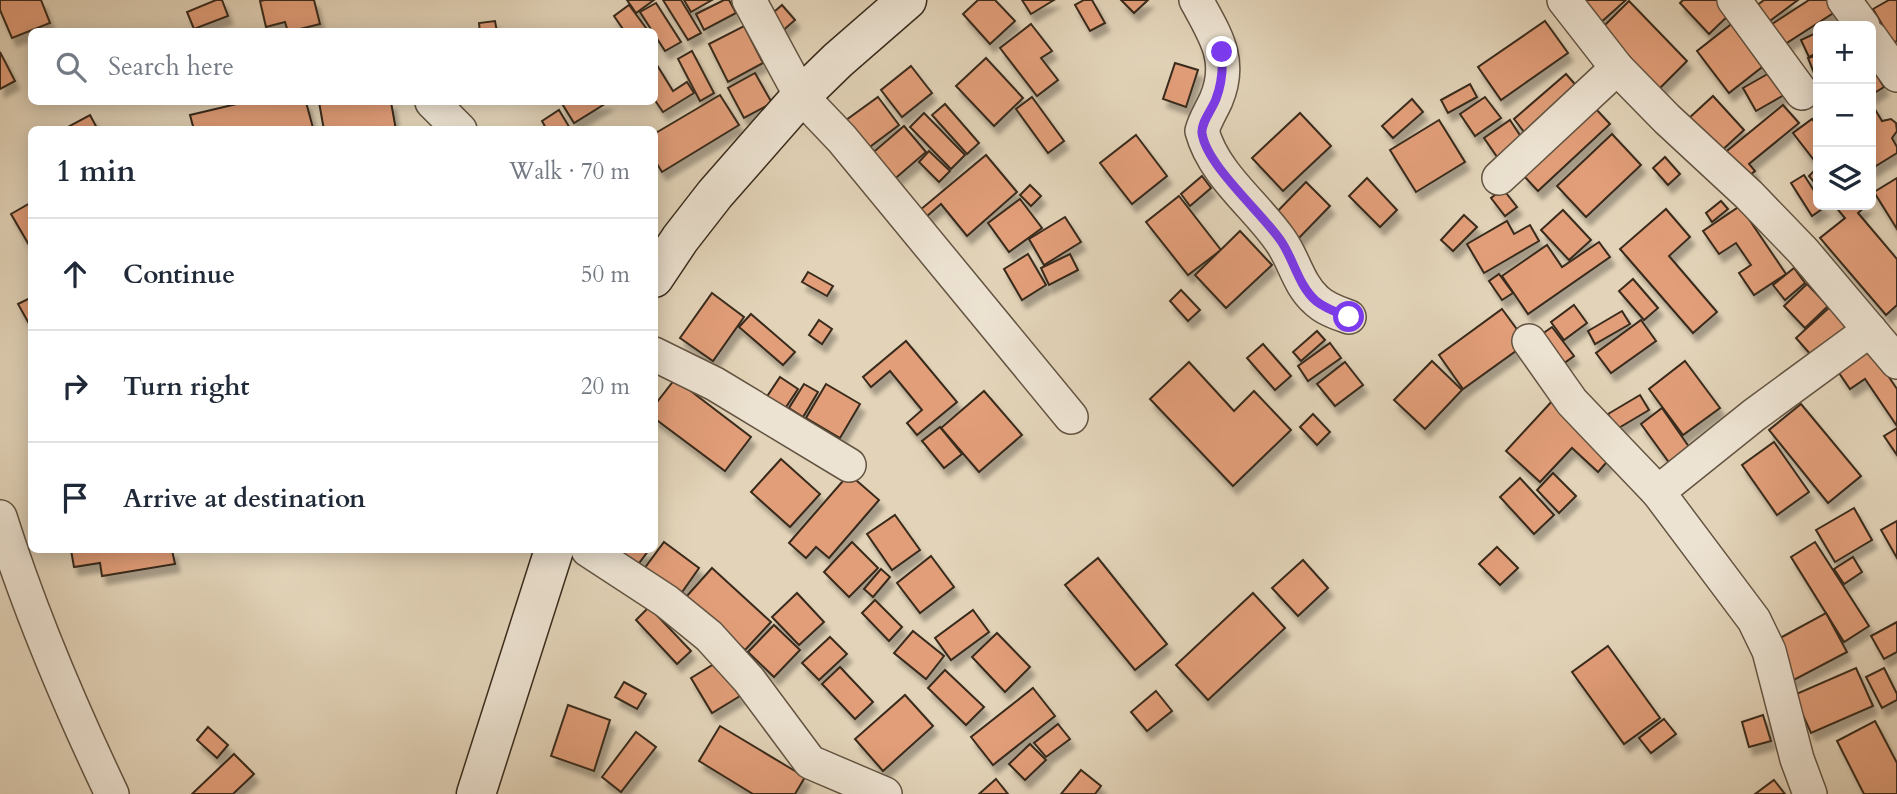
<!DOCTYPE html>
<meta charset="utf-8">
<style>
body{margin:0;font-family:Cardo,serif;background:#f2f2f3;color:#1f2937}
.controls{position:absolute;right:21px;top:21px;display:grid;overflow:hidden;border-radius:10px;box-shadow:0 4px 18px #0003}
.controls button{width:63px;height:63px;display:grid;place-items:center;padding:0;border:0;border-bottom:2px solid #e0e1e3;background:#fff;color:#1f2937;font:35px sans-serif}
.stop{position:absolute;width:21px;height:21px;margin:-16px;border:5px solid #7c3aed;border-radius:50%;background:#fff}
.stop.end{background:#7c3aed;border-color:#fff;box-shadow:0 2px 7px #0008}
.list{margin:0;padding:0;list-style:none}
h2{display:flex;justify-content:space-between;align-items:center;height:91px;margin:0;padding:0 28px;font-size:30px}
h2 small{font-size:23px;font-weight:400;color:#747a83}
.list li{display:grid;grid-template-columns:46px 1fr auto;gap:21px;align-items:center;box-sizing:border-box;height:112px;padding:0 28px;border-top:2px solid #e0e1e3}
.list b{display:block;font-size:26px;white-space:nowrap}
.list em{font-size:23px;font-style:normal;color:#747a83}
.icon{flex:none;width:38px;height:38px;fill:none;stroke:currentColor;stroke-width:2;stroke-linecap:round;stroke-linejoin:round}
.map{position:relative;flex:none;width:1897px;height:794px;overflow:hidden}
.search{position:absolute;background:#fff;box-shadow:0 4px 18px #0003;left:28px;top:28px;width:630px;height:77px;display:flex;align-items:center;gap:18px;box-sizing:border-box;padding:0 24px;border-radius:10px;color:#747a83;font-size:26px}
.panel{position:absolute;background:#fff;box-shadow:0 4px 18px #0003;left:28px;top:126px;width:630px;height:427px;border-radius:10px}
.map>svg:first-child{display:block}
.building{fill:#e29e79;stroke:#382a1b;stroke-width:2;filter:url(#shadow)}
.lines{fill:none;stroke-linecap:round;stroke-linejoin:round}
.street-casing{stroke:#635442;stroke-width:36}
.secondary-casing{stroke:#382a1b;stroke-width:41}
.street{stroke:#ede3d2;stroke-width:33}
.secondary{stroke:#ede3d2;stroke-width:38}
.route{stroke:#7c3aed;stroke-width:9}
</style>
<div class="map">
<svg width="1897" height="794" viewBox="0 0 1897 794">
<defs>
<filter id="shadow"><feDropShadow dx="4.5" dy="8" stdDeviation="2" flood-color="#0004"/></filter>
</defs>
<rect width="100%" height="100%" fill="#e3d4b9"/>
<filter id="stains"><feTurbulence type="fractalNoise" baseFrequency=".00286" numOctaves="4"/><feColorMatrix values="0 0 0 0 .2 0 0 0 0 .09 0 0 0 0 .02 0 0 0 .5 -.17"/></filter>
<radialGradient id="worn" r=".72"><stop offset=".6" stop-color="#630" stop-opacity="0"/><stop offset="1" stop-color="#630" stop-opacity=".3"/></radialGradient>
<g class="building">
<path d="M0,0H41L50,23L12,38L0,10Z"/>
<path d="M216,0H222L228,16L194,29L187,12Z"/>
<path d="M265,0H314L320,24L288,32L285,22L266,27L260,1Z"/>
<path d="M627,0H654L636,13Z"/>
<path d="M663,0H681L701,33L688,40Z"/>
<path d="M684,0H712L691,12Z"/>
<path d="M724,0H729L736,13L704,30L696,14Z"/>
<path d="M978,0H995L1015,21L990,44L963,14Z"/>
<path d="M1022,0H1054L1031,14Z"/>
<path d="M1084,0H1092L1105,23L1090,31L1075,5Z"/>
<path d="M1121,0H1148L1134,13Z"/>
<path d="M1578,0H1626L1599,24Z"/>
<path d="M1683,0H1725L1734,10L1709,34L1680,3Z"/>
<path d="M1764,0H1798L1767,23L1755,7Z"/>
<path d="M1809,0H1827L1835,12L1782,46L1769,26Z"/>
<path d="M1889,0H1897V41L1893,43L1873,9Z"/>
<path d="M1629,1L1687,61L1656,92L1598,32Z"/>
<path d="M656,3L681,42L665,51L640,12Z"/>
<path d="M629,5L649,32H625L614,16Z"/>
<path d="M782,5L795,20L780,33L767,18Z"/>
<path d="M495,21L497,32H480L479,23Z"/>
<path d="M1545,21L1568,53L1501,100L1478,67Z"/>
<path d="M1734,22L1766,64L1729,93L1697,51Z"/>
<path d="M1031,24L1052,51L1041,58L1058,80L1037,96L1000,48Z"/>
<path d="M744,26L763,63L728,82L709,44Z"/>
<path d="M1818,32V52L1809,57L1801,40Z"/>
<path d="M692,51L714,93L700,101L678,59Z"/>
<path d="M0,52L15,81L0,89Z"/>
<path d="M1818,55V71L1814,73L1808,58Z"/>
<path d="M986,58L1023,98L994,126L956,86Z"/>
<path d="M1175,63L1198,70L1186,107L1163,99Z"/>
<path d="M657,65L673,91L687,82L694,93L663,112L654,99V67Z"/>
<path d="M911,66L932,93L902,117L881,90Z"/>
<path d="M1871,66L1884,87L1871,95Z"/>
<path d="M1771,72L1784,95L1756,111L1743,88Z"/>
<path d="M755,73L772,103L744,118L728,88Z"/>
<path d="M1566,74L1581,91L1528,137L1514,119Z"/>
<path d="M1470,84L1477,97L1448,113L1441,100Z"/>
<path d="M720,95L739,125L662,172L654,159V134Z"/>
<path d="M1713,96L1744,130L1719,153L1688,119Z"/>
<path d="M878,97L899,125L863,152L842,123Z"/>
<path d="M1032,97L1064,141L1048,153L1016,109Z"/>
<path d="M1485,97L1501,118L1475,136L1460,114Z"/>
<path d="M1412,99L1423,112L1393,138L1382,126Z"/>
<path d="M245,102H306L313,128L194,130L190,115Z"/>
<path d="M319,102H391L396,130H324Z"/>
<path d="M561,102H608L574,123Z"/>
<path d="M945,104L979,143L967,154L932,115Z"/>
<path d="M1783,105L1799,123L1749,164L1755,171L1742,181L1722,155Z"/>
<path d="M1873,106L1882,121L1891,119L1896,123L1897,131L1892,138L1897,147V153L1871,169V108Z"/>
<path d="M1595,108L1610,124L1538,191L1523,175Z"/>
<path d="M559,110L571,130H547L542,121Z"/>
<path d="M924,113L965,155L951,169L910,127Z"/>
<path d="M1300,113L1331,146L1283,191L1252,158Z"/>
<path d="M90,115L98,130H64V129Z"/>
<path d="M1812,119L1818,127L1817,164L1793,133Z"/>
<path d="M1439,120L1465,162L1416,192L1390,150Z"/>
<path d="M1510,120L1527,146L1502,164L1484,138Z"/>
<path d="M904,126L926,152L891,182L869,156Z"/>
<path d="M1612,134L1641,165L1586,217L1557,186Z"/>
<path d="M1136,135L1167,176L1132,204L1100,163Z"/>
<path d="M929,151L950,171L939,182L919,162Z"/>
<path d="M986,155L1017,192L967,236L941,204L926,217L920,210Z"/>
<path d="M1665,157L1680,174L1668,185L1653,168Z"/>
<path d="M1818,167V187L1809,176Z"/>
<path d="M1804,175L1818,197V205L1825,207L1812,216L1791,183Z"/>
<path d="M1202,176L1211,188L1190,206L1181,194Z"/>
<path d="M1367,178L1397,210L1380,227L1349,196Z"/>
<path d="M1897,178V229L1874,192Z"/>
<path d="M1306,182L1330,206L1293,244L1269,220Z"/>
<path d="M1030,185L1041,196L1031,206L1020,195Z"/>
<path d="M1503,189L1517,207L1505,216L1491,198Z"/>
<path d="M1179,196L1221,250L1188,275L1146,222Z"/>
<path d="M1020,199L1042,228L1009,252L988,223Z"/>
<path d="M1721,201L1728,209L1712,222L1706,213Z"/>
<path d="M32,202V250L11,214Z"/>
<path d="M1834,205H1867L1858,213L1897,259V305L1886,315L1820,238L1845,218Z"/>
<path d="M1740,206L1786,274L1754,295L1739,273L1751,265L1736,243L1719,254L1703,231Z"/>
<path d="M1666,209L1690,237L1669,256L1717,312L1693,333L1620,249Z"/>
<path d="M1563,210L1591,240L1569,260L1541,230Z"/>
<path d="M1464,215L1477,227L1453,251L1441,240Z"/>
<path d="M1065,217L1081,242L1044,265L1029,239Z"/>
<path d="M1507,221L1514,234L1530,225L1539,241L1484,273L1467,244Z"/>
<path d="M1240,231L1272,265L1226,308L1195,275Z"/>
<path d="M1599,242L1610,257L1528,314L1502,276L1547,245L1562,267Z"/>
<path d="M1028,254L1046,285L1022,300L1004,269Z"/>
<path d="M1070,254L1078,270L1049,285L1041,268Z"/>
<path d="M1794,268L1805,283L1785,300L1773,285Z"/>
<path d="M808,272L833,286L827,296L802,282Z"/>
<path d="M1499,274L1513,293L1502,300L1489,281Z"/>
<path d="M1633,279L1658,308L1644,320L1619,291Z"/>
<path d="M1807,284L1828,306L1805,328L1784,306Z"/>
<path d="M1181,290L1200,310L1188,321L1170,301Z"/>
<path d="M712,293L744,317L713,361L680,338Z"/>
<path d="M32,297V329L18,304Z"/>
<path d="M1574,305L1587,323L1564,340L1551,322Z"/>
<path d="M1831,306L1854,332L1819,364L1796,338Z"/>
<path d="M1502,309L1527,343L1463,389L1439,355Z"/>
<path d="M1622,311L1630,324L1595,344L1588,331Z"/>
<path d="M751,314L795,352L783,365L739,327Z"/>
<path d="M819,320L832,329L822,344L809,335Z"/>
<path d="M1641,320L1656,341L1611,373L1596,353Z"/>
<path d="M1552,327L1574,356L1556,369L1535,339Z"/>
<path d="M1317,331L1325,340L1301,361L1293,352Z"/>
<path d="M906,341L957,402L917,435L907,423L922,410L890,371L871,387L863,377Z"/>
<path d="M1330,343L1341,358L1308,381L1298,366Z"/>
<path d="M1263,344L1291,376L1275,390L1247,358Z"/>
<path d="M1869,348L1897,389V426L1865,379L1850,389L1837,370Z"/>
<path d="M1432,361L1462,390L1425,429L1394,400Z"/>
<path d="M1685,361L1720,408L1683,435L1649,389Z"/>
<path d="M1189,362L1234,411L1254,391L1291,430L1233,486L1150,399Z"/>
<path d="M1345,362L1363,385L1335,406L1317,384Z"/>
<path d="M780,377L798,389L782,413L764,401Z"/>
<path d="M675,379L751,437L725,471L654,418V406Z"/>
<path d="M804,384L818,392L803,417L789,408Z"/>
<path d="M826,384L860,404L840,438L806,418Z"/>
<path d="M984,391L1022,435L979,472L941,428Z"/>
<path d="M1640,395L1649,410L1617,429L1608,414Z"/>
<path d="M1554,399L1613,455L1598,472L1572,448L1540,482L1506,451Z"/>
<path d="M1801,404L1861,476L1828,503L1769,430Z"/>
<path d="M1662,408L1696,457L1676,472L1641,424Z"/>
<path d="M1313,414L1330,432L1317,445L1300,427Z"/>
<path d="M940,427L962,454L944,468L922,441Z"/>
<path d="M1897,428V455L1884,436Z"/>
<path d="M1774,442L1809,492L1777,515L1742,465Z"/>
<path d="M781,459L820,494L790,527L751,492Z"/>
<path d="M1553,473L1576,496L1559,513L1537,490Z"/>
<path d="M849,474L879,500L829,558L816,547L806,558L789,543Z"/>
<path d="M1520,478L1554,515L1534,534L1500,497Z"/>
<path d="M1854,508L1872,540L1835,562L1816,530Z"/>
<path d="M895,515L920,550L892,570L867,534Z"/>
<path d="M1897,521V558L1881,530Z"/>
<path d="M664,542L699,568L680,595L644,569Z"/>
<path d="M852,542L878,568L849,597L824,572Z"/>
<path d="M1815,542L1869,626L1844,642L1791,557Z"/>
<path d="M1497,547L1518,568L1500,585L1479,564Z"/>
<path d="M71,550H172L175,564L102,576L100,563L74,567Z"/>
<path d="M613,550H649L636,567Z"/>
<path d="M931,556L954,587L920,613L897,583Z"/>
<path d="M1853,557L1862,572L1844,584L1834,569Z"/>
<path d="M1098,558L1167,644L1135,670L1065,585Z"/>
<path d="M1303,560L1328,588L1298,616L1272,588Z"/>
<path d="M712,568L771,622L745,650L686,597Z"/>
<path d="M881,569L890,577L873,597L864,589Z"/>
<path d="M797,593L824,622L799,645L772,617Z"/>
<path d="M1253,593L1285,628L1208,700L1176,665Z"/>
<path d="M875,600L902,627L889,641L862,613Z"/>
<path d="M649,607L691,651L677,664L636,620Z"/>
<path d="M973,610L989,632L951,660L935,638Z"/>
<path d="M1826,613L1847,652L1790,682L1769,644Z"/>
<path d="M1897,622V652L1884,659L1871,636Z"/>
<path d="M774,625L800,650L774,677L748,652Z"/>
<path d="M913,631L944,656L926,679L894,653Z"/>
<path d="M997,633L1030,667L1005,692L972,657Z"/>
<path d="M830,637L847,654L819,680L802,663Z"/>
<path d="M1608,646L1660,718L1624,744L1572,672Z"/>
<path d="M719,661L740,696L712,713L691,678Z"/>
<path d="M840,667L873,702L855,719L822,684Z"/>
<path d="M1856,668L1873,706L1811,733L1794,695Z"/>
<path d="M1884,668L1897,694V700L1882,708L1866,677Z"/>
<path d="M945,670L984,707L966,725L928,688Z"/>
<path d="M624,682L646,694L637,709L615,697Z"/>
<path d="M1033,688L1055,716L993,765L971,737Z"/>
<path d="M1156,691L1172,711L1147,731L1131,712Z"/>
<path d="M905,695L933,726L883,771L855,739Z"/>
<path d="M568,705L610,720L594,771L551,756Z"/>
<path d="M1763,715L1771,741L1749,747L1742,722Z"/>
<path d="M1664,719L1676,734L1651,753L1639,738Z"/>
<path d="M1875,721L1897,763V794H1864L1837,741Z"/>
<path d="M1058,724L1070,739L1046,757L1034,743Z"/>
<path d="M720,726L805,777L795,794H753L699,761Z"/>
<path d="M208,727L228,745L217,758L197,740Z"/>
<path d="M636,732L656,747L621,792L602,777Z"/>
<path d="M1030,744L1046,760L1025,780L1009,764Z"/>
<path d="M234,754L254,774L233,794H192Z"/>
<path d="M1081,770L1101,786L1095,794H1061Z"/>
<path d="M996,779L1008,794H979Z"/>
<path d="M1774,780L1785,794H1755Z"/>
</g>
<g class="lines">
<g class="street-casing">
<g id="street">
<path d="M749,0L801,96L842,139L1071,417"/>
<path d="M1196,0C1215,35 1233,60 1216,100C1211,111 1205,120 1202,131C1214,175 1255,204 1280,240C1294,259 1298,284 1316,300C1325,309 1338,313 1349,317"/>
<path d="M1564,0L1617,68L1667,119L1749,195L1803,251L1897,362"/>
<path d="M1734,0L1802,93"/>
<path d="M1844,0L1863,26"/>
<path d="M1871,38L1897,75"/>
<path d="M432,102L460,130"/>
<path d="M1499,178L1617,68"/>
<path d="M1529,341L1572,402L1658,492"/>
<path d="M654,354L715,384L849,465"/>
<path d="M0,517C30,612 69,704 112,794"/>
<path d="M588,550L666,601L709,636L749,680L810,762L885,794"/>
<path d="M1810,794L1797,759L1769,651L1754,620L1658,492L1754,415L1870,330"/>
</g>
</g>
<g class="secondary-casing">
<g id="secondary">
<path d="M654,278L680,239L715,194L801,96L838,60L907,0"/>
<path d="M476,794L554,550"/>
</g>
</g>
<use href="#street" class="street"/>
<use href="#secondary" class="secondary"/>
</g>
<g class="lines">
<path class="route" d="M1222,52C1223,68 1222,84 1216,99C1212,110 1201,122 1202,133C1206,165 1262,213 1281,241C1294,260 1298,285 1316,301C1326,309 1338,313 1349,317"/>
</g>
<rect width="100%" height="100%" filter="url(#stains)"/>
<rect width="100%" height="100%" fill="url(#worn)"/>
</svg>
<div class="controls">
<button>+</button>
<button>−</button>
<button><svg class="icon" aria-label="layers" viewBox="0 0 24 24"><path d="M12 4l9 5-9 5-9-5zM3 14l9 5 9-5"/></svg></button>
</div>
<div class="stop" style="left:1349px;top:317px"></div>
<div class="stop end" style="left:1222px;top:52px"></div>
<div class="search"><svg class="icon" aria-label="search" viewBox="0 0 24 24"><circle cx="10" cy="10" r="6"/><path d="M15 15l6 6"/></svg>Search here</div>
<section class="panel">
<h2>1 min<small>Walk · 70 m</small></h2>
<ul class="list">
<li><svg class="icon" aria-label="ahead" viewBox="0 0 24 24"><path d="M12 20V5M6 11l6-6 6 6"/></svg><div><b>Continue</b></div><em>50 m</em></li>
<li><svg class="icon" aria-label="right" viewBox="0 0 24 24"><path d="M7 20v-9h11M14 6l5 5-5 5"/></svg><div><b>Turn right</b></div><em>20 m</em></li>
<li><svg class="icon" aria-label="arrive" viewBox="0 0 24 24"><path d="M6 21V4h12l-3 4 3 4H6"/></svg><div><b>Arrive at destination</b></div></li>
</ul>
</section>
</div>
